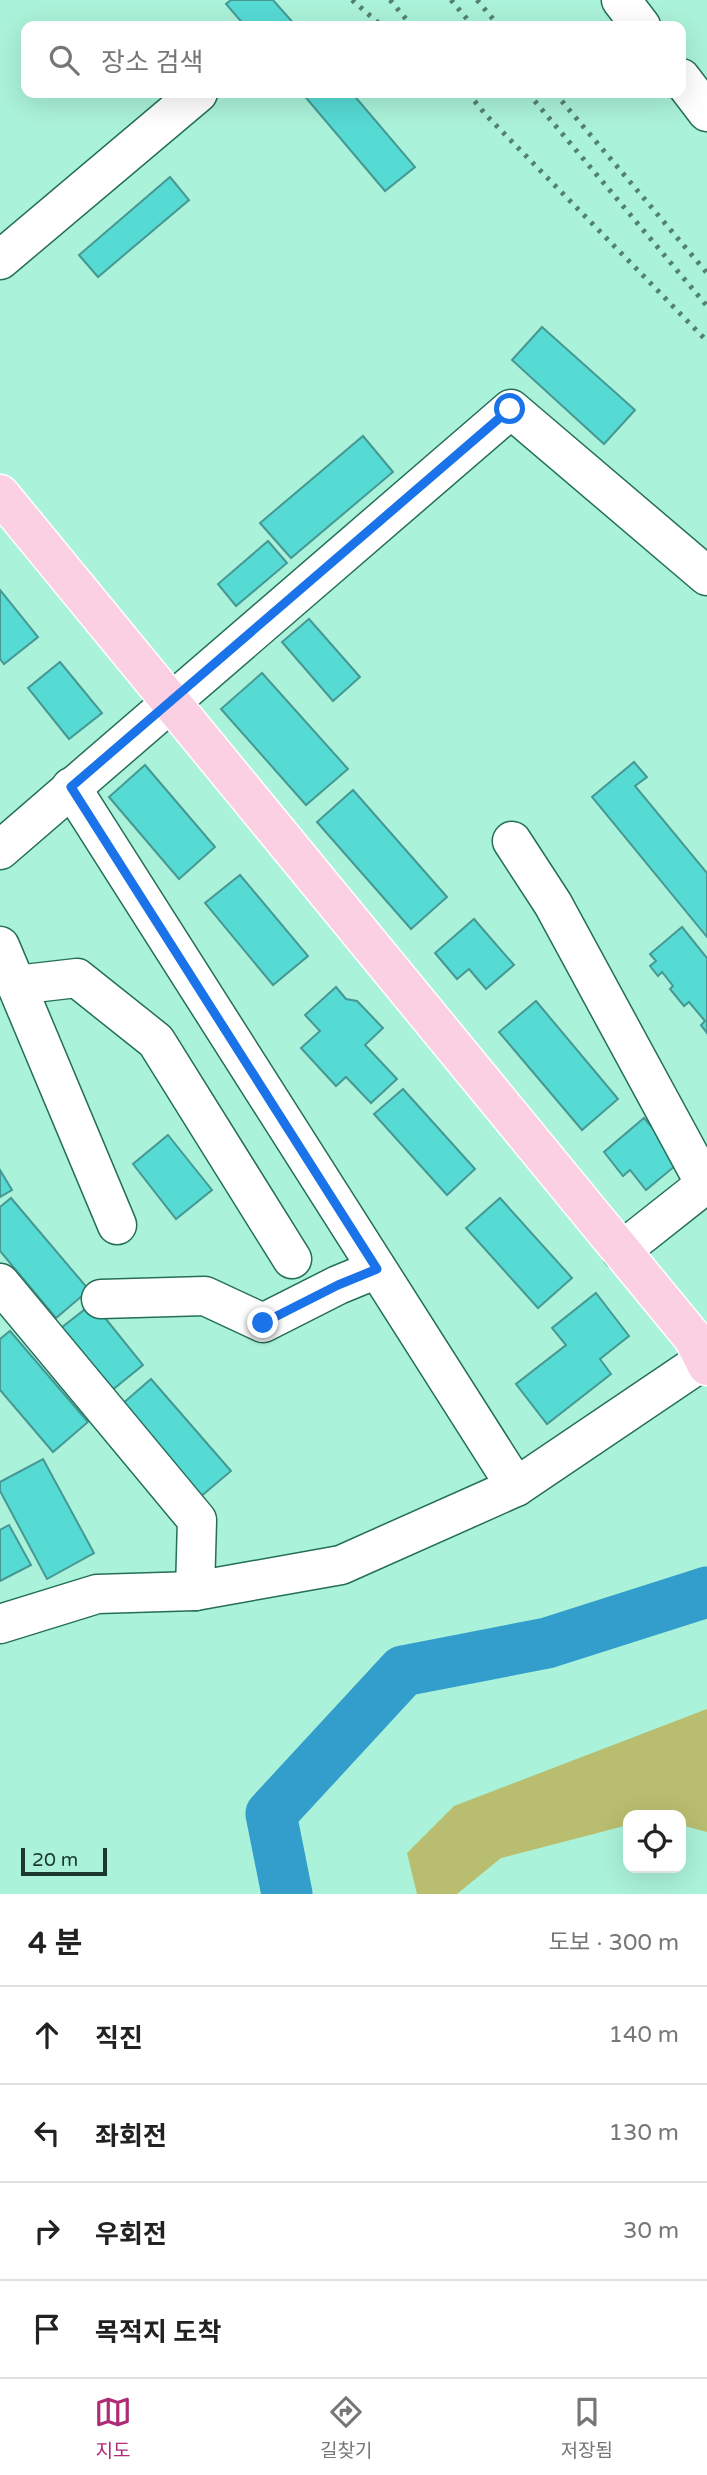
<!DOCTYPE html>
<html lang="ko">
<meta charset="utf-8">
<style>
body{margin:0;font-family:"Varela Round","Noto Sans KR",sans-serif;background:#f2f2f2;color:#222}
.controls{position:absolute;right:21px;bottom:21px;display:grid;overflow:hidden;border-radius:14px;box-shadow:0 7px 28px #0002}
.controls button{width:63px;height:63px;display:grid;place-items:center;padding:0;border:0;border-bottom:2px solid #e0e0e0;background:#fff;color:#222;font:35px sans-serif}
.scale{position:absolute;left:21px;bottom:18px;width:86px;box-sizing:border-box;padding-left:7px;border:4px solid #1b382f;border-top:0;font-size:19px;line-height:24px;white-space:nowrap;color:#1b382f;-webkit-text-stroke:5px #aaf2d9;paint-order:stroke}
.stop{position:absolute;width:21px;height:21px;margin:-16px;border:5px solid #1a73e8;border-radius:50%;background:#fff}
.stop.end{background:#1a73e8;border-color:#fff;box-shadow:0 2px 7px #0008}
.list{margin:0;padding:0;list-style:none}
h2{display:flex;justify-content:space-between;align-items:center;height:91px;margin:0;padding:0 28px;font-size:30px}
h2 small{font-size:23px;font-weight:400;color:#767676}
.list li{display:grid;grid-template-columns:46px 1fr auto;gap:21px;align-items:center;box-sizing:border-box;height:98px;padding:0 28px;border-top:2px solid #e0e0e0}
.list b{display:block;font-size:26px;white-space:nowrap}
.list em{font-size:23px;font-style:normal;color:#767676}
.icon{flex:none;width:38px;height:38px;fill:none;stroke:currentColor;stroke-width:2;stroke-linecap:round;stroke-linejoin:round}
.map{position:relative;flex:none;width:707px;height:1894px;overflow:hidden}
.search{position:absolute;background:#fff;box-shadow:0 7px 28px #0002;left:21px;right:21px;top:21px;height:77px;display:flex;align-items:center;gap:18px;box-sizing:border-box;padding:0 24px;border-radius:14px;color:#767676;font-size:26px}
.sheet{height:483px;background:#fff}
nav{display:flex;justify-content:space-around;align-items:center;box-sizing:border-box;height:98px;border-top:2px solid #e0e0e0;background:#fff;font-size:19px;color:#767676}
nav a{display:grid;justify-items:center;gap:4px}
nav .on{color:#ae2b75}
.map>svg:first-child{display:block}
.green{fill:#b9bd6f}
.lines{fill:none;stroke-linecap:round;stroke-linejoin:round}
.river{stroke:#339dcb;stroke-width:51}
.building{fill:#56dad4;stroke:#469893;stroke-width:2}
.minor-casing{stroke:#256e59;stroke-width:41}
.major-casing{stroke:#fff;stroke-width:41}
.minor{stroke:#fff;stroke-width:38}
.major{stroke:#fbd0e3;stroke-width:38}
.rail{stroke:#538171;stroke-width:5;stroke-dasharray:3.5 7;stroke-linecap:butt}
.route{stroke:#1a73e8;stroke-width:9}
</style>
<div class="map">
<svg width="707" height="1894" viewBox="0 0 707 1894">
<rect width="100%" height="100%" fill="#aaf2d9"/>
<path class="green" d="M707,1709V1832L681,1825V1815H628V1825L501,1858L457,1894H417L407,1853L454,1806Z"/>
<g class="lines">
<path class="river" d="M287,1894L271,1814L403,1671L547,1643L707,1592"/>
</g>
<g class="building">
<path d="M231,0H273L296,26H245L226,4Z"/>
<path d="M302,93H352L415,167L385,191Z"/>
<path d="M170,177L189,200L98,277L79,255Z"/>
<path d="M542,327L635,410L604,444L512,360Z"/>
<path d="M363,436L393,472L291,558L260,523Z"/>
<path d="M268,541L287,563L236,606L218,584Z"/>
<path d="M0,590L38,637L4,664L0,659Z"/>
<path d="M309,619L360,677L333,701L282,642Z"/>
<path d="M60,662L102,713L69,739L28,688Z"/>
<path d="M262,673L348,769L306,805L221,709Z"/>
<path d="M634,762L647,777L635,786L707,873V937L592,797Z"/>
<path d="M145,765L215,847L179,879L109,797Z"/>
<path d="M353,790L447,897L411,929L317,822Z"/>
<path d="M240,875L308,956L273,985L205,903Z"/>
<path d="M474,919L514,965L486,989L469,969L457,979L435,953Z"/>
<path d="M682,927L707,958V1033L701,1025L705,1021L689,1002L684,1006L670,989L673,986L662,972L658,976L650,966L656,961L650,954Z"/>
<path d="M336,987L346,999L357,1001L383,1028L365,1045L397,1079L371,1103L346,1077L336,1086L301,1048L320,1031L305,1015Z"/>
<path d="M536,1001L618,1099L582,1130L499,1032Z"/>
<path d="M403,1089L475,1169L447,1195L374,1114Z"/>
<path d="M644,1118L681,1161L646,1190L630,1170L623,1176L604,1152Z"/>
<path d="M168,1135L212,1190L176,1219L133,1164Z"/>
<path d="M0,1170L12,1190L0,1197Z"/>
<path d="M11,1198L89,1290L56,1318L0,1251V1207Z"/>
<path d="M500,1198L572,1278L538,1308L466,1228Z"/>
<path d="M596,1293L629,1336L600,1359L611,1374L547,1424L516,1384L566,1345L552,1328Z"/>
<path d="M93,1303L143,1365L111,1391L61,1328Z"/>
<path d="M10,1331L88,1422L53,1452L0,1390V1339Z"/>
<path d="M151,1379L231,1471L200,1497L121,1405Z"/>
<path d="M43,1459L94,1553L47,1579L0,1491V1482Z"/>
<path d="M9,1525L31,1565L0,1581V1530Z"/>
</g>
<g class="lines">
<g class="minor-casing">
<g id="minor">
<path d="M621,0L641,26"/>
<path d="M681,78L707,112"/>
<path d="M0,260L198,93"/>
<path d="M71,787L516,1487"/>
<path d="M512,841L553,904L705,1184"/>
<path d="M0,850L511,409L707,576"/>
<path d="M0,946L117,1225"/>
<path d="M16,985L77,978L156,1041L292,1259"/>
<path d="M621,1251L707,1183"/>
<path d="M0,1283L197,1520L195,1591"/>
<path d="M101,1299L205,1296L263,1323L338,1285L377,1269"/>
<path d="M0,1624L97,1594L195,1591L341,1565L516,1487L707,1358"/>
</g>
</g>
<g class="major-casing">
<path id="major" d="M0,494L693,1338L707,1366"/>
</g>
<use href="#minor" class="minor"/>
<use href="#major" class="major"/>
<g class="rail">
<path d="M352,0L382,26"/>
<path d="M390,0L412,26"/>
<path d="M451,0L473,26"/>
<path d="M477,0L499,26"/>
<path d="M468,93L486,115L707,341"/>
<path d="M528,93L707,306"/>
<path d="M555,93L707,273"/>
</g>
</g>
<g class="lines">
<path class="route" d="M263,1323L338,1285L377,1269L71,787L510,409"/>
</g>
</svg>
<div class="controls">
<button><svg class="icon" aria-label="locate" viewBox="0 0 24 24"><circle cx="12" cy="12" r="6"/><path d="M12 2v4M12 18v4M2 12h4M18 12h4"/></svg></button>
</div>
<div class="scale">20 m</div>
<div class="stop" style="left:510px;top:409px"></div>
<div class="stop end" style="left:263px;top:1323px"></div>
<div class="search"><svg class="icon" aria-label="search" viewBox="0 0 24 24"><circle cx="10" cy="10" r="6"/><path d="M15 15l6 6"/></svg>장소 검색</div>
</div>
<section class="sheet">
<h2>4 분<small>도보 · 300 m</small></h2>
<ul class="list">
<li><svg class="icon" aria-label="ahead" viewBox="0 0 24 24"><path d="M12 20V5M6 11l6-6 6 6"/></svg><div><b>직진</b></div><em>140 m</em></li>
<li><svg class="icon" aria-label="left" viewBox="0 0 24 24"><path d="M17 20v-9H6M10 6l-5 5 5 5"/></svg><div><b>좌회전</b></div><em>130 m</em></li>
<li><svg class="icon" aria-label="right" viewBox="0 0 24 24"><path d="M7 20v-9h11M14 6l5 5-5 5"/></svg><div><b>우회전</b></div><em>30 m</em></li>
<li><svg class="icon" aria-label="arrive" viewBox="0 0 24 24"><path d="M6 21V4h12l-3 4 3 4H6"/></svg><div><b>목적지 도착</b></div></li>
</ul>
</section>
<nav>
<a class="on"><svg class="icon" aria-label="map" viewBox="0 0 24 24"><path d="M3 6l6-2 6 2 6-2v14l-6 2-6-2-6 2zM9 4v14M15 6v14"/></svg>지도</a>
<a><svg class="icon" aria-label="directions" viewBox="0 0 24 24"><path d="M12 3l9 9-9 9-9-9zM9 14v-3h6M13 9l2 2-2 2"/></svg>길찾기</a>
<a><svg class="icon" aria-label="saved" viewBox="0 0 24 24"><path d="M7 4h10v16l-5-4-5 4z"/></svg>저장됨</a>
</nav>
